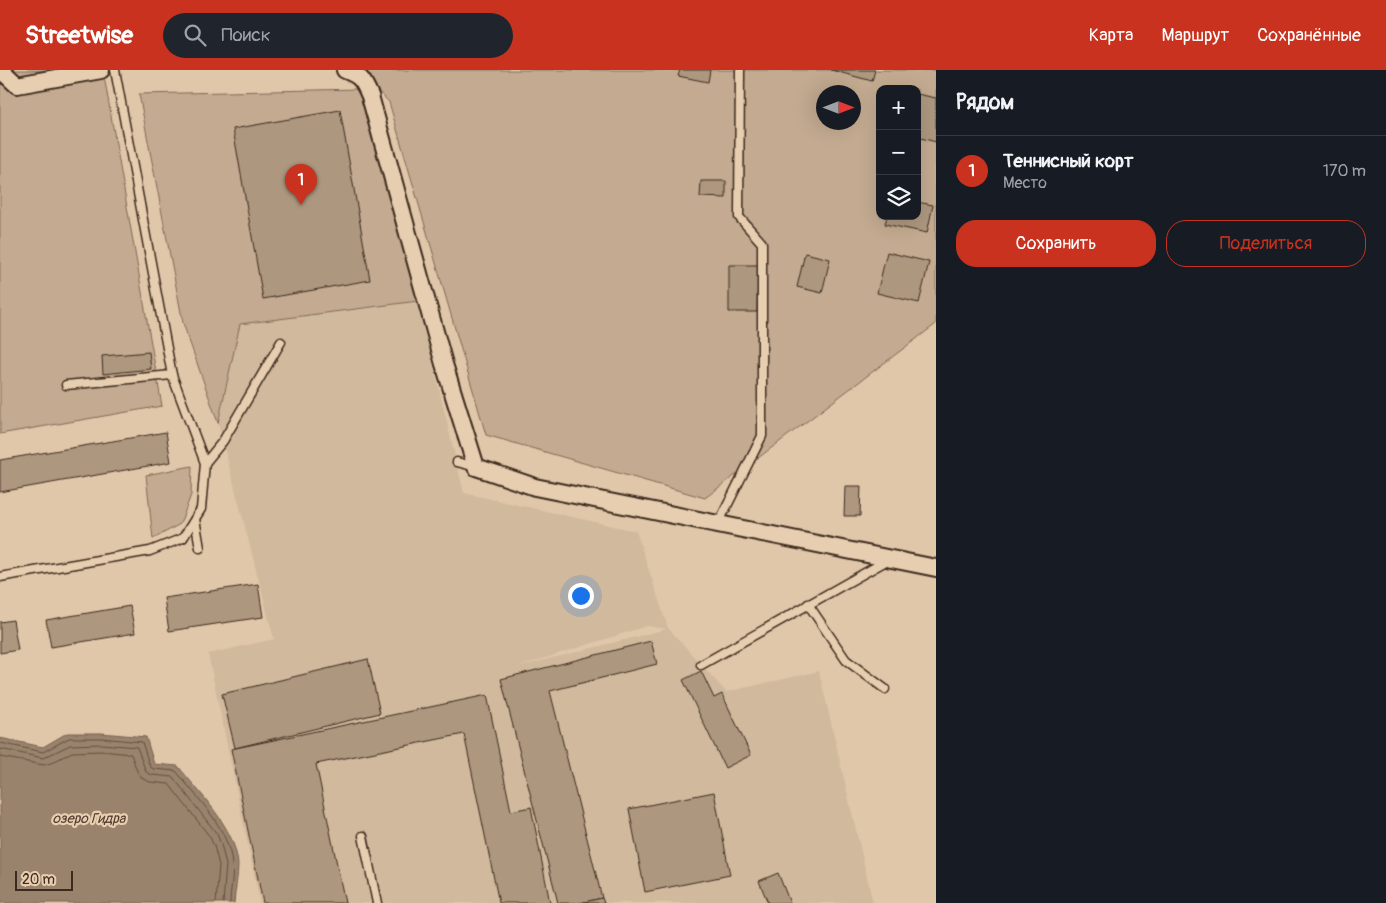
<!DOCTYPE html>
<html lang="ru">
<meta charset="utf-8">
<style>
body{margin:0;font-family:Pangolin,sans-serif;background:#20242c;color:#f1f3f6}
.controls{position:absolute;right:15px;top:15px;display:grid;overflow:hidden;border-radius:10px;box-shadow:0 5px 20px #0002}
.controls button{width:45px;height:45px;display:grid;place-items:center;padding:0;border:0;border-bottom:1px solid #363941;background:#171b24;color:#f1f3f6;font:25px sans-serif}
.compass{position:absolute;left:816px;top:15px;width:45px;height:45px;border-radius:50%;background:#171b24;box-shadow:0 5px 20px #0002;rotate:90deg}
.scale{position:absolute;left:15px;bottom:12px;width:58px;box-sizing:border-box;padding-left:5px;border:2px solid #3b2a1e;border-top:0;font-size:14px;line-height:18px;white-space:nowrap;color:#3b2a1e;-webkit-text-stroke:4px #e8ceb0;paint-order:stroke}
.you{position:absolute;left:580px;top:525px;width:18px;height:18px;margin:-12px;border:4px solid #fff;border-radius:50%;background:#1a73e8;box-shadow:0 0 0 8px #1a73e833}
.badge{display:grid;place-items:center;width:32px;height:32px;border-radius:50%;background:#c8321e;color:#fff;font-size:16px;font-weight:700}
.pin{position:absolute;translate:-50% -41px;filter:drop-shadow(0 1px 2px #0008)}
.pin::after{content:'';position:absolute;top:26px;width:18px;height:15px;background:inherit;clip-path:polygon(0 0,100% 0,50% 100%)}
.list{margin:0;padding:0;list-style:none}
h2{display:flex;justify-content:space-between;align-items:center;height:65px;margin:0;padding:0 20px;font-size:21px}
h2 small{font-size:16px;font-weight:400;color:#9ea1a6}
.list li{display:grid;grid-template-columns:32px 1fr auto;gap:15px;align-items:center;box-sizing:border-box;height:70px;padding:0 20px;border-top:1px solid #363941}
.list b{display:block;font-size:19px;white-space:nowrap}
.list p{margin:0;font-size:16px;white-space:nowrap;color:#9ea1a6}
.list em{font-size:16px;font-style:normal;color:#9ea1a6}
.actions{display:flex;gap:10px;padding:15px 20px}
.actions a{flex:1;padding:11px 0;border:1px solid #c8321e;border-radius:20px;text-align:center;font-size:18px;color:#c8321e}
.actions .main{background:#c8321e;color:#fff}
.icon{flex:none;width:28px;height:28px;fill:none;stroke:currentColor;stroke-width:2;stroke-linecap:round;stroke-linejoin:round}
.map{position:relative;flex:none;width:936px;height:833px;overflow:hidden}
header{display:flex;align-items:center;gap:30px;box-sizing:border-box;height:70px;padding:0 25px;background:#c8321e;color:#fff}
header strong{font-size:24px}
nav{display:flex;gap:28px;margin-inline-start:auto;font-size:18px}
.search{width:350px;height:45px;background:#20242c;display:flex;align-items:center;gap:12px;box-sizing:border-box;padding:0 18px;border-radius:28px;color:#9ea1a6;font-size:19px}
main{display:flex}
aside{flex:1;background:#171b24}
.map>svg:first-child{display:block}
.built{fill:#d1b99d;fill-rule:evenodd}
.green{fill:#c3aa90;stroke:#7f6a57;fill-rule:evenodd}
.water{fill:#99836d;stroke:#735f4d}
.lines{fill:none;stroke-linecap:round;stroke-linejoin:round}
.shore{stroke:#614e3e;stroke-width:1}
.building{fill:#ad977f;stroke:#3b2a1e}
.lane-casing{stroke:#3b2a1e;stroke-width:11}
.street-casing{stroke:#3b2a1e;stroke-width:20}
.lane{stroke:#e8ceb0;stroke-width:8}
.street{stroke:#e8ceb0;stroke-width:16}
.labels{text-anchor:middle;stroke-width:4.5;stroke-linejoin:round;paint-order:stroke}
.water-label{font-size:14px;font-style:italic;fill:#4e3c2e;stroke:#e8ceb0}
</style>
<header>
<strong>Streetwise</strong>
<div class="search"><svg class="icon" aria-label="search" viewBox="0 0 24 24"><circle cx="10" cy="10" r="6"/><path d="M15 15l6 6"/></svg>Поиск</div>
<nav><a>Карта</a><a>Маршрут</a><a>Сохранённые</a></nav>
</header>
<main>
<div class="map">
<svg width="936" height="833" viewBox="0 0 936 833">
<rect width="100%" height="100%" fill="#e1c7aa"/>
<filter id="ink" filterUnits="userSpaceOnUse"><feTurbulence type="fractalNoise" baseFrequency=".02" numOctaves="2"/><feDisplacementMap in="SourceGraphic" scale="10" xChannelSelector="R" yChannelSelector="G"/><feConvolveMatrix kernelMatrix="1 2 1 2 8 2 1 2 1" color-interpolation-filters="sRGB"/></filter>
<g filter="url(#ink)">
<path class="built" d="M418,231L464,423L636,461L668,558L726,622L819,601L873,833H260L208,584L274,569L218,353L239,254ZM647,556L667,559L517,597Z"/>
<g class="green">
<path d="M0,0H103L162,336L0,364Z"/>
<path d="M357,0H936V254L705,428L486,365L389,32ZM880,19H917V146H880ZM824,22H854V52H824Z"/>
<path d="M358,19L418,231L240,254L218,353L183,253L139,24Z"/>
<path d="M192,396L191,425L180,454L153,469L146,405Z"/>
</g>
<path class="water" d="M67,663H101L146,667L154,694L178,696C200,724 235,757 238,794C238,807 235,820 234,833H0V668L43,677Z"/>
<g class="lines">
<g class="shore">
<path d="M0,673L43,682L69,668H101L142,672L150,697L154,699L176,701C197,728 229,758 232,794C234,806 230,820 230,833"/>
<path d="M0,679L43,688L70,675L101,674L137,677L146,702L152,705L173,707L217,764L221,774L226,795L223,833"/>
<path d="M0,687L44,695L51,693L72,682L101,681L131,684L137,701L143,709L150,712L169,714L210,767L214,776L219,795L216,833"/>
</g>
</g>
<g class="building">
<path d="M680,0H710L708,12L678,6Z"/>
<path d="M831,0H875L872,11Z"/>
<path d="M917,24L936,28V72L917,67Z"/>
<path d="M340,40L370,210L263,229L233,59Z"/>
<path d="M701,111H726V128L700,127Z"/>
<path d="M917,132L933,135L927,163L885,154L887,146H917Z"/>
<path d="M887,182L929,192L919,233L877,223Z"/>
<path d="M805,183L830,189L822,223L797,217Z"/>
<path d="M729,195H758L757,242H729Z"/>
<path d="M149,282L151,299L103,304L102,286Z"/>
<path d="M166,362L171,392L0,422V390Z"/>
<path d="M845,416H861L860,446H844Z"/>
<path d="M258,514L263,547L169,561L164,528Z"/>
<path d="M130,536L135,563L51,577L46,550Z"/>
<path d="M13,550L18,580L0,583V552Z"/>
<path d="M651,571L657,594L550,621L602,828L580,833H558L501,609Z"/>
<path d="M368,589L380,643L235,678L222,624Z"/>
<path d="M701,601L714,628L722,624L751,685L725,698L683,610Z"/>
<path d="M487,625L511,741L531,737L550,833H499L464,664L316,694L345,833H263L231,679Z"/>
<path d="M714,722L730,805L645,822L629,739Z"/>
<path d="M778,803L790,833H768L759,811Z"/>
<path d="M602,828L604,833H580Z"/>
</g>
<g class="lines">
<g class="lane-casing">
<g id="lane">
<path d="M66,315L172,305"/>
<path d="M457,392L476,397"/>
<path d="M205,393L223,371L281,272"/>
<path d="M195,449L200,478"/>
<path d="M718,454L762,366V173L739,147L740,0"/>
<path d="M0,507L150,481L183,468L201,439L205,393L172,305L115,0"/>
<path d="M808,534L846,590L885,619"/>
<path d="M701,595L886,491"/>
<path d="M363,766L377,833"/>
</g>
</g>
<g class="street-casing">
<g id="street">
<path d="M1,0L17,15L101,0"/>
<path d="M345,0C361,6 363,10 370,26L444,294L476,397L535,417L936,498"/>
</g>
</g>
<use href="#lane" class="lane"/>
<use href="#street" class="street"/>
</g>
</g>
<g class="labels">
<g class="water-label">
<text x="89" y="753">озеро Гидра</text>
</g>
</g>
</svg>
<div class="controls">
<button>+</button>
<button>−</button>
<button><svg class="icon" aria-label="layers" viewBox="0 0 24 24"><path d="M12 4l9 5-9 5-9-5zM3 14l9 5 9-5"/></svg></button>
</div>
<svg class="compass" viewBox="-18 -18 36 36"><path d="M0-13l5 13h-10z" fill="#e53935"/><path d="M0 13l5-13h-10z" fill="#9ea1a6"/></svg>
<div class="scale">20 m</div>
<div class="you"></div>
<div class="pin badge" style="left:301px;top:135px">1</div>
</div>
<aside>
<h2>Рядом<small></small></h2>
<ul class="list">
<li><span class="badge">1</span><div><b>Теннисный корт</b><p>Место</p></div><em>170 m</em></li>
</ul>
<div class="actions"><a class="main">Сохранить</a><a>Поделиться</a></div>
</aside>
</main>
